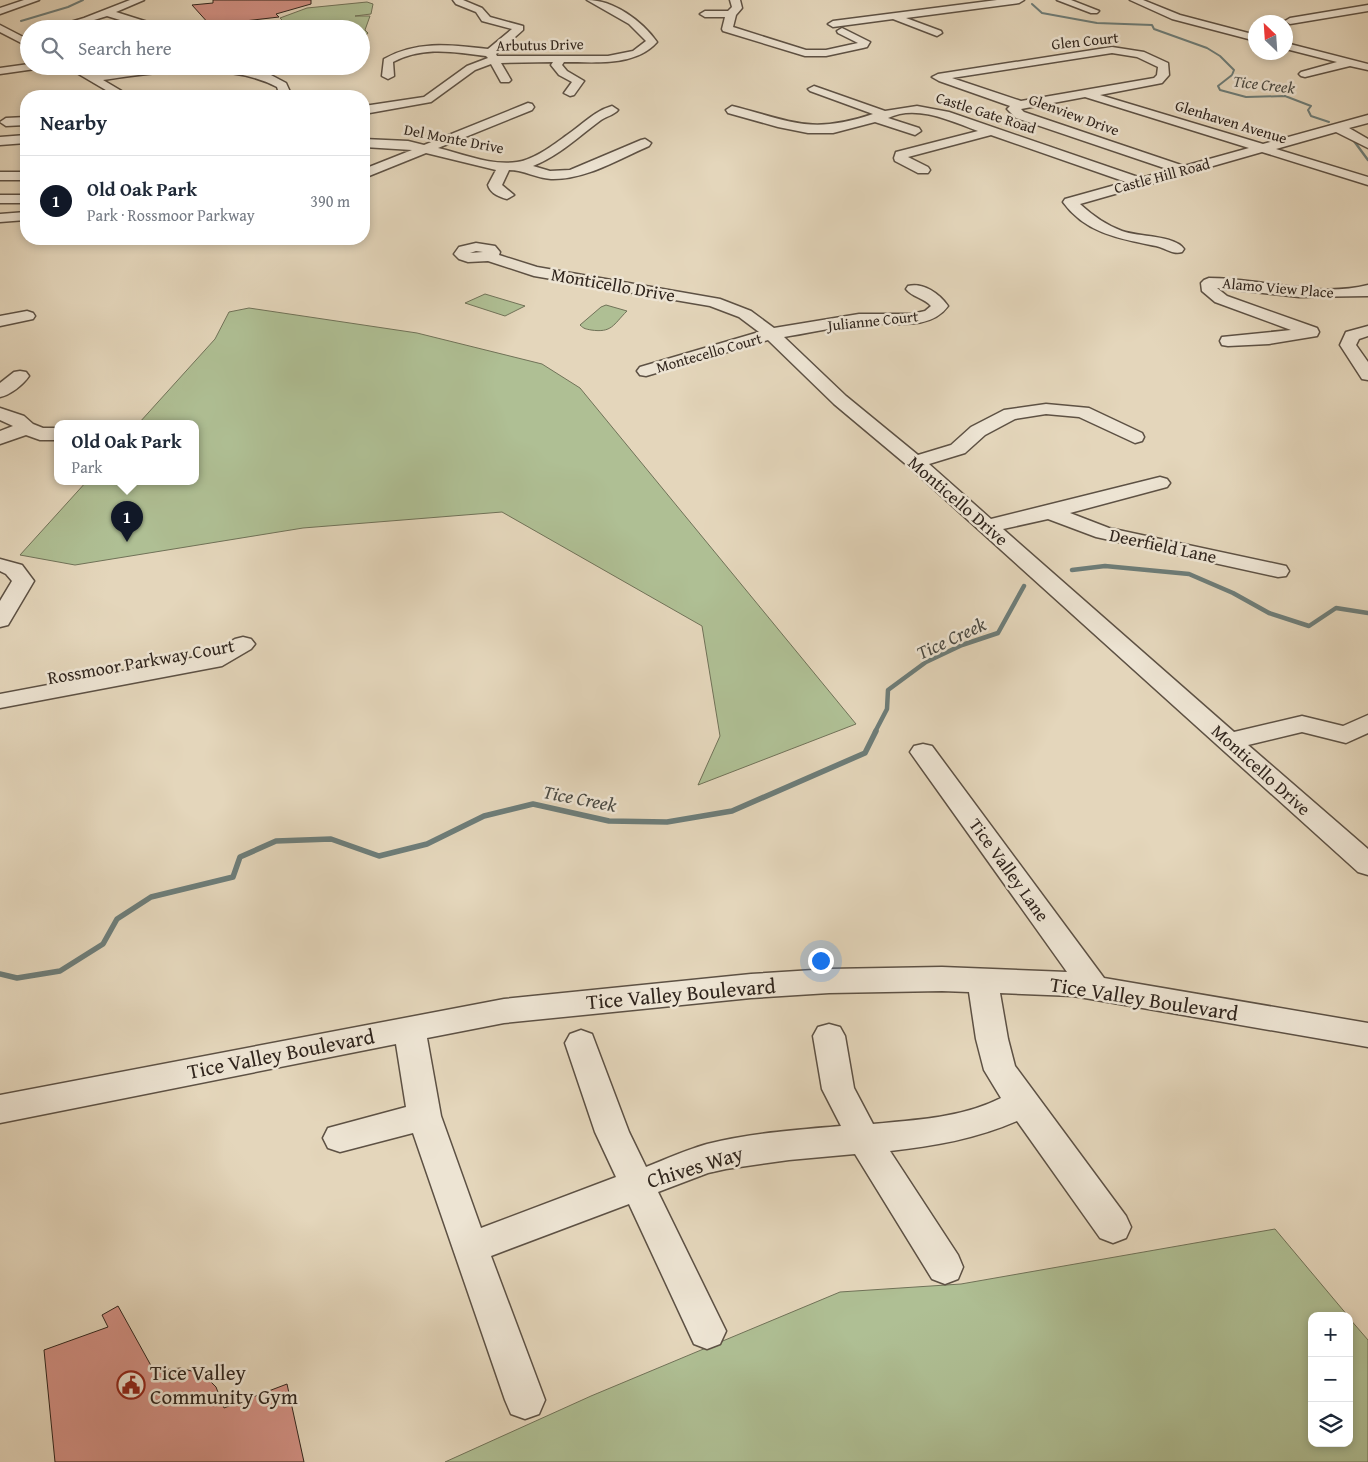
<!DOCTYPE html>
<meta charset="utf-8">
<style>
body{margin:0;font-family:"Gentium Book Plus",serif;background:#f2f2f3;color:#1f2937}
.controls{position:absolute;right:15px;bottom:15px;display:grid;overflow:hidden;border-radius:10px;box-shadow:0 2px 8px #0003}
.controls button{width:45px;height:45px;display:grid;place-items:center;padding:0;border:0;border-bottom:1px solid #e0e1e3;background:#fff;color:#1f2937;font:25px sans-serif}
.compass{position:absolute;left:1248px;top:15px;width:45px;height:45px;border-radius:50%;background:#fff;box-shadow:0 2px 8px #0003;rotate:335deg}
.you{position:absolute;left:820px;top:960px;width:18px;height:18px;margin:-12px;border:4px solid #fff;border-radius:50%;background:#1a73e8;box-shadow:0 0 0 8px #1a73e833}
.badge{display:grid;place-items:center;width:32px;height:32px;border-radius:50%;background:#111827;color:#fff;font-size:16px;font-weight:700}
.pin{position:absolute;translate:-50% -41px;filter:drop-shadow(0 1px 2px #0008)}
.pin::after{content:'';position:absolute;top:26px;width:18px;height:15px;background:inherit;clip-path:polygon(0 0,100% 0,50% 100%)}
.popup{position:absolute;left:54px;top:420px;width:145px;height:65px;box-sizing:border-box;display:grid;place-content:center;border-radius:10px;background:#fff;filter:drop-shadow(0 1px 4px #0005);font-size:16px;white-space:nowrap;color:#747a83}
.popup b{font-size:19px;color:#1f2937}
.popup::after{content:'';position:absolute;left:50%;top:100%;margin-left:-10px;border:10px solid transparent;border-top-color:#fff}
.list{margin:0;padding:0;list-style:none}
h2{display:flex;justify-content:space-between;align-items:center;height:65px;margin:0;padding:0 20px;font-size:21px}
h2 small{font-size:16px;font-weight:400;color:#747a83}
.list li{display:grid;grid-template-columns:32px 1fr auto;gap:15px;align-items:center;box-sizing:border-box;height:90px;padding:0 20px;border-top:1px solid #e0e1e3}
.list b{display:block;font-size:19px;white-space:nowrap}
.list p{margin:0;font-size:16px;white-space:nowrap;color:#747a83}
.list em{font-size:16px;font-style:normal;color:#747a83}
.icon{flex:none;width:28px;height:28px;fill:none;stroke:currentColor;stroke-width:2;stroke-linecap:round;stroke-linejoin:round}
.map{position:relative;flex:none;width:1368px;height:1462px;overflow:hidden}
.search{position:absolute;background:#fff;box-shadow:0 2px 8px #0003;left:20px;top:20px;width:350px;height:55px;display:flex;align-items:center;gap:12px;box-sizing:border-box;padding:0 18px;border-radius:28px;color:#747a83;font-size:19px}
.panel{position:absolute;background:#fff;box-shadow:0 2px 8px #0003;left:20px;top:90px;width:350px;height:155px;border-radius:20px}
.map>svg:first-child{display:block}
.green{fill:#afbf94;stroke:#707258}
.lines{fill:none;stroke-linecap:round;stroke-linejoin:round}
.stream-far3{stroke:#6d7d79;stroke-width:2}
.stream-far2{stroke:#6d7d79;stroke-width:2.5}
.stream-far1{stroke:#6d7d79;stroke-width:4.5}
.stream{stroke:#6d7d79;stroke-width:5.5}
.building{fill:#d39185;stroke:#30251d}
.minor-casing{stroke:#5d5144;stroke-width:3}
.minor{fill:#ede4d3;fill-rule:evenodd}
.labels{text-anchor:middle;stroke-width:5;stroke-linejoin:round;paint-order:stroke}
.far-street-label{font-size:15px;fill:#30251d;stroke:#ede4d3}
.far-water-label{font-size:16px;font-style:italic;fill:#4a4a43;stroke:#ede4d3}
.street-label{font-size:18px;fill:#30251d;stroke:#ede4d3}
.water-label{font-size:19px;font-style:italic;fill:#4a4a43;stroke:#ede4d3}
.near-street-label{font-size:21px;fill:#30251d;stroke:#ede4d3}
.near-poi-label{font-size:21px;fill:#30251d;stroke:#ede4d3;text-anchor:start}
</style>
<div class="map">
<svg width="1368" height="1462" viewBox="0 0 1368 1462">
<rect width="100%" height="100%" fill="#e4d6bb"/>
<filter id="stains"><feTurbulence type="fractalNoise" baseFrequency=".004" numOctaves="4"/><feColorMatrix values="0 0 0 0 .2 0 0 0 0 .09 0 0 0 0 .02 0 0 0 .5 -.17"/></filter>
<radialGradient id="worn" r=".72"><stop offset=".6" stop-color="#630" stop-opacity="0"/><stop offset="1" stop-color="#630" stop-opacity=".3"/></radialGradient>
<g class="green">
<path d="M367,2L373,4L371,14L355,16H370L365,30L368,33L361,41V29H291L280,18L307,8Z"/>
<path d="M485,294L525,306L505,316L465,303Z"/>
<path d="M606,305L627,311C613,325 612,333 591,330C586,329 584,329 580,325L601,307Z"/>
<path d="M249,308L417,333L542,364L580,388L856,724L698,785L720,736L702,626L502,512L303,528L75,565L20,555L87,481H196V423H139L215,339L229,312Z"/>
<path d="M1275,1229L1348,1316H1312V1443H1349V1318L1368,1340V1462H445L591,1396L840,1292L961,1284Z"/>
</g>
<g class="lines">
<g class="stream-far3">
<path d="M1032,4L1042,13L1097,23L1152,25L1154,29L1207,48L1220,56L1234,70L1232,75L1218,86L1220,90L1246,97L1285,96L1311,106L1308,110L1311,116L1329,122"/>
<path d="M21,21L68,7L83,0"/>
</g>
<path class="stream-far2" d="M1351,137L1368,160"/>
<g class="stream-far1">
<path d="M1072,570L1105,566L1189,574L1233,593L1269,613L1309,626L1336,608L1368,613"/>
<path d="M875,732L887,709L888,690L926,662L962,645L998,633L1024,586"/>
</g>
<path class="stream" d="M0,974L17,978L60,971L103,944L117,919L151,897L233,877L240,857L276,841L331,839L379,856L427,844L484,816L533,804L609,821L667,822L732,811L865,753L876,731"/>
</g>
<g class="building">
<path d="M213,0H311V4L276,14L279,17L210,25L192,5L213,3Z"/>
<path d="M118,1306L154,1371L180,1368L199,1373L208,1379L216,1387L224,1408L287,1384L304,1462H55L44,1350L108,1327L102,1315Z"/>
</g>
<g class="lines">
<g class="minor-casing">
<g id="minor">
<path d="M24,0H39L0,14V8Z"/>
<path d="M130,0H144L116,12L154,24V28H146L107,16L65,29H47L84,18Z"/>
<path d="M453,0H463L482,8L490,17L523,26V30L496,54L497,56H608L633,51L646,41L629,24L587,0C614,0 642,21 657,42C635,67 594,62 564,62L562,65L567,71L584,81L574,95L570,96L564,93L572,82L559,75L551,65L553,62L501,63L511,80L509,82H501L491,64L475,70L431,102L364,114V106L424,97L467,66L488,58L486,56C454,52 423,46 393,62L394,76L388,79L382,76L384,59C418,40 451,45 488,49L512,29L482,21L476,12L456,4Z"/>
<path d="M730,0H740L742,8L736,15L733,27L806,50H826L858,43L838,33L837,31L842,28L870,42L867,47L863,48L826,56H805L723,31L722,29L725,17H705L700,14L705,11H728L732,7Z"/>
<path d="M997,0H1024L1019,3L906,18L941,31L942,33L937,36L893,19L833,27L828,24L833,21Z"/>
<path d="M1057,0H1071L1099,11L1097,13H1091Z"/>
<path d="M1130,0H1143L1180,15L1256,35V41L1172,19Z"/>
<path d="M1368,5V11L1290,24L1285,21L1290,18Z"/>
<path d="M0,25L29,40V47L0,32Z"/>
<path d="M1286,43L1368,64V70L1350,66L1305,77L1301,76L1299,74L1301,72L1337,62L1286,49Z"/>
<path d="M1112,47L1144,52L1168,63L1169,75L1162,83L1100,95L1263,144L1368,115V123L1349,128L1368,139V148L1336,132L1276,149L1368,177V185L1262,152L1080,204C1092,215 1106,225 1122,231C1138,237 1175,235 1184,249L1182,252C1173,255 1165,248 1156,246C1122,239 1086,234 1063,202L1065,199L1126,182L991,135L908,157L928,167L930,170L928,173H918L895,161L894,158L896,152L978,131C951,121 916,104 888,118L919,128L921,131L915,135L875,122L833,133H808L778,127L728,113L726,110L732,106C792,121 810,135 873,114L810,91L808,89L814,86L885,111L917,106L949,112L1141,178L1170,170L1016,118L1007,109L1010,106L939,81L932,77L938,74ZM1112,53L1137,57L1158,67L1157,75L1154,78L1021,101L952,78ZM1085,97L1249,148L1184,166L1024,112L1021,109Z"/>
<path d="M29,64V66H40L35,69L0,74V68Z"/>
<path d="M65,66H79L93,74L161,66H227L269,74L286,83L291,94L289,96H277L279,93L277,87C228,61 156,72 103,80L130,96H116Z"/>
<path d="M528,103L532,104L534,107L532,110L438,148C463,154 491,166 517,162C534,160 553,145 567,135C582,125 594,111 612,106L618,110C614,115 607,116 601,120C579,136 559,156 533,166L550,171L570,170L641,140L645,139L651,143L649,146C619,159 585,180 551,179C536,178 524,170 509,170L502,185L514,195L507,199C499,197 490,193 488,185L496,170L426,153L364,178V169L412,150L364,147V139L408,141L424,145Z"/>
<path d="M26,117V125L6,126L0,122L6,118Z"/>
<path d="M26,135V143L0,145V137Z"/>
<rect x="0" y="172" width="26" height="8"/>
<rect x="0" y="195" width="26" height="8"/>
<path d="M26,212V220L0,222V214Z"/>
<path d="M476,243L495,246L500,252L499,255L537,267L720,299L751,311L774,328L859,314H912L925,311L931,306C924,298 912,297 906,289L908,286C923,282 940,294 948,306C928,334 885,320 856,324C832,328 808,333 784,337L846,396L918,455L951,445L971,427L1004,410L1046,404L1089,408L1142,433L1144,437L1142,441L1135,443L1079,417L1046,414L1015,419L985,435L965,453L929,464L991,519L1160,477L1167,479L1170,483L1167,487L1070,513L1109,528L1286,566L1289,571L1286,576L1278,577L1096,537L1048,519L1003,529L1234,732L1302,716L1343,726L1368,715V733L1346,743L1302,732L1248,745L1368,849V875L1358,872L908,466L834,404L768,340L646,376L640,375L637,371L640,367L759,332L739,317L710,306L534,276L488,261L468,262L459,259L454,254L459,247ZM476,251L483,252L470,253Z"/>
<path d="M1209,278C1261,278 1316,298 1368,285V296L1299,297L1217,288L1227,296L1317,328L1319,332L1317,336L1269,344L1228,346L1222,345L1220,341L1222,337L1291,330L1215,302L1202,291L1201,283L1204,280Z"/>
<path d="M27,311L33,313L35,316L33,319L0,326V316Z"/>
<path d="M1368,326V336L1359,339L1356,345L1368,362V380L1362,379L1340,345L1346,332Z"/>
<path d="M20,371L26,372L29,376C23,385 10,395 0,397V383L14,372Z"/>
<path d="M0,408L24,416L33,424L43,428H58V440H40L26,435L0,444V431L13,426L0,420Z"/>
<path d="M0,559L22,565L34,581L8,625L0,627V601L12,581L6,574L0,571Z"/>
<path d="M243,637L251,639L255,644L251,649L222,666L0,708V694L207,655L235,639Z"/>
<path d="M923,744L932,746L1104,978L1368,1023V1047L1073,996L1000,993L1008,1039L1015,1066L1126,1216L1131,1227L1126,1238L1113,1243L1100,1238L1017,1121C976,1139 934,1146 890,1151L958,1255L963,1267L958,1279L945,1284L932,1279L855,1154L789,1160L726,1169L708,1173L658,1192L726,1331L720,1344L707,1349L694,1344L629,1204L491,1256L545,1400L539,1414L525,1419L511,1414L505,1400L413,1133L340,1152L328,1148L323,1138L328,1128L406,1107L396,1044L0,1123V1095L504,999L751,974L829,969L942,967L1067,972L910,752L914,746ZM942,991L969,992L976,1039L984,1070L1001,1098C961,1118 916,1120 873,1124L854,1088L845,1036L840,1027L829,1024L818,1027L813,1036L822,1089L841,1126C796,1130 750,1133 707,1144C686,1150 666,1159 646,1167L629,1132L592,1034L581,1030L570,1034L565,1043L595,1132L616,1177L481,1228L441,1116L427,1038L504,1023L751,998L829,993Z"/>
</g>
</g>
<use href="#minor" class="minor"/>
</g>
<defs>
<g id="civic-ring" transform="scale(1.4375)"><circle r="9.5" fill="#ede4d3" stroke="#8f2418" stroke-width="1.5"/><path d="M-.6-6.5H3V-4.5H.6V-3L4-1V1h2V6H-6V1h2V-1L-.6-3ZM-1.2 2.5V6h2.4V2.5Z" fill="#8f2418"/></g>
</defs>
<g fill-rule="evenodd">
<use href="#civic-ring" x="131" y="1385"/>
</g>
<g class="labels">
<g class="far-street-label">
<text transform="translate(1085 41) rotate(-6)" y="5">Glen Court</text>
<text transform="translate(540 45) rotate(-1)" y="5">Arbutus Drive</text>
<text transform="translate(986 113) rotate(18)" y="5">Castle Gate Road</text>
<text transform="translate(1074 115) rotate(20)" y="5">Glenview Drive</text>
<text transform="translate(1231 122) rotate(17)" y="5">Glenhaven Avenue</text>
<text transform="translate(454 139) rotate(11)" y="5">Del Monte Drive</text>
<text transform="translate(1162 176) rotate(-15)" y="5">Castle Hill Road</text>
<text transform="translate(1278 288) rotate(5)" y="5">Alamo View Place</text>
<text transform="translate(873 321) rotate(-6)" y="5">Julianne Court</text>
<text transform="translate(709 353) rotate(-16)" y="5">Montecello Court</text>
</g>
<g class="far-water-label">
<text transform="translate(1264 84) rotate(7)" y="6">Tice Creek</text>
</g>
<g class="street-label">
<text transform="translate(613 285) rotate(10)" y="6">Monticello Drive</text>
<text transform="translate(958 501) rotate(41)" y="6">Monticello Drive</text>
<text transform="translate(1163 546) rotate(12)" y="6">Deerfield Lane</text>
<text transform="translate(141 662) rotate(-10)" y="6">Rossmoor Parkway Court</text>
<text transform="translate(1261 770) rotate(42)" y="6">Monticello Drive</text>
<text transform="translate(1009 870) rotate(54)" y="6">Tice Valley Lane</text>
</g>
<g class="water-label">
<text transform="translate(951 638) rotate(-25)" y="7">Tice Creek</text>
<text transform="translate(580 798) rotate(11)" y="7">Tice Creek</text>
</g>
<g class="near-street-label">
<text transform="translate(681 994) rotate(-5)" y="7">Tice Valley Boulevard</text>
<text transform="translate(1144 999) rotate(9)" y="7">Tice Valley Boulevard</text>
<text transform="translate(281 1054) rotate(-11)" y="7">Tice Valley Boulevard</text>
<text transform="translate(695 1167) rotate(-17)" y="7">Chives Way</text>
</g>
<g class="near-poi-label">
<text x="150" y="1380">Tice Valley<tspan x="150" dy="24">Community Gym</tspan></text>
</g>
</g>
<rect width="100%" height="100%" filter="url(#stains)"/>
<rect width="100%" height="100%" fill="url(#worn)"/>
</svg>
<div class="controls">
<button>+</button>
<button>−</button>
<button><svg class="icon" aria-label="layers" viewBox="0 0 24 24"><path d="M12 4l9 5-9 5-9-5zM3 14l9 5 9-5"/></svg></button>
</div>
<svg class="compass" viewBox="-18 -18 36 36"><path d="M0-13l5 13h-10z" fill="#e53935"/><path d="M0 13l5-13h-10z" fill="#747a83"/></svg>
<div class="you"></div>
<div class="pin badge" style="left:127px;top:542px">1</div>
<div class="popup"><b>Old Oak Park</b>Park</div>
<div class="search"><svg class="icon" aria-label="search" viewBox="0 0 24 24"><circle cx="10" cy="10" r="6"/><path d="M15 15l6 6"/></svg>Search here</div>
<section class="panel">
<h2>Nearby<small></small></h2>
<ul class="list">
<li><span class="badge">1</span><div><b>Old Oak Park</b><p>Park · Rossmoor Parkway</p></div><em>390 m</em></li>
</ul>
</section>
</div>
